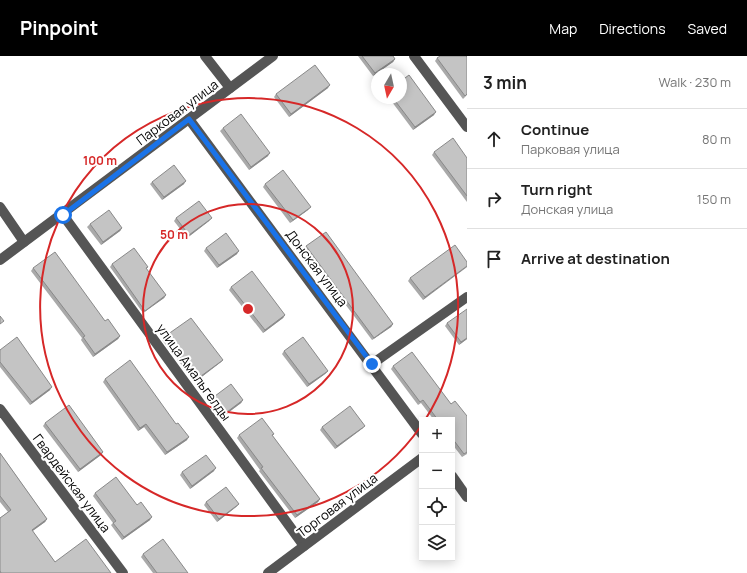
<!DOCTYPE html>
<meta charset="utf-8">
<style>
body{margin:0;font-family:Manrope,sans-serif;background:#f6f6f6;color:#222}
.controls{position:absolute;right:12px;bottom:12px;display:grid;overflow:hidden;border-radius:0px;box-shadow:0 2px 10px #0003}
.controls button{width:36px;height:36px;display:grid;place-items:center;padding:0;border:0;border-bottom:1px solid #e0e0e0;background:#fff;color:#222;font:20px sans-serif}
.compass{position:absolute;left:371px;top:12px;width:36px;height:36px;border-radius:50%;background:#fff;box-shadow:0 2px 10px #0003;rotate:189deg}
.stop{position:absolute;width:12px;height:12px;margin:-9px;border:3px solid #1a73e8;border-radius:50%;background:#fff}
.stop.end{background:#1a73e8;border-color:#fff;box-shadow:0 1px 4px #0008}
.list{margin:0;padding:0;list-style:none}
h2{display:flex;justify-content:space-between;align-items:center;height:52px;margin:0;padding:0 16px;font-size:17px}
h2 small{font-size:13px;font-weight:400;color:#767676}
.list li{display:grid;grid-template-columns:26px 1fr auto;gap:12px;align-items:center;box-sizing:border-box;height:60px;padding:0 16px;border-top:1px solid #e0e0e0}
.list b{display:block;font-size:15px;white-space:nowrap}
.list p{margin:0;font-size:13px;white-space:nowrap;color:#767676}
.list em{font-size:13px;font-style:normal;color:#767676}
.icon{flex:none;width:22px;height:22px;fill:none;stroke:currentColor;stroke-width:2;stroke-linecap:round;stroke-linejoin:round}
.map{position:relative;flex:none;width:467px;height:517px;overflow:hidden}
header{display:flex;align-items:center;gap:24px;box-sizing:border-box;height:56px;padding:0 20px;background:#000;color:#fff}
header strong{font-size:19px}
nav{display:flex;gap:22px;margin-inline-start:auto;font-size:14px}
main{display:flex}
aside{flex:1;background:#fff}
.map>svg:first-child{display:block}
.lines{fill:none;stroke-linecap:round;stroke-linejoin:round}
.minor{stroke:#555;stroke-width:10}
.wall{fill:#a9a9a9}
.shaded-wall{fill:#898989}
.building{fill:#c4c4c4;stroke:#898989}
.route{stroke:#1a73e8;stroke-width:5}
.ring{fill:none;stroke:#d62828;stroke-width:2}
.labels{text-anchor:middle;stroke-width:4;stroke-linejoin:round;paint-order:stroke}
.street-label{font-size:13px;fill:#000;stroke:#fff}
.centre{fill:#d62828;stroke:#fff;stroke-width:2}
.ring-label{font-size:12px;text-anchor:middle;font-weight:bold;fill:#d62828;stroke:#fff;stroke-width:4;stroke-linejoin:round;paint-order:stroke}
</style>
<header>
<strong>Pinpoint</strong>
<nav><a>Map</a><a>Directions</a><a>Saved</a></nav>
</header>
<main>
<div class="map">
<svg width="467" height="517" viewBox="0 0 467 517">
<rect width="100%" height="100%" fill="#fff"/>
<g class="lines">
<g class="minor">
<path d="M205,0L230,32"/>
<path d="M414,0L467,71"/>
<path d="M189,63L422,378"/>
<path d="M0,151L24,186"/>
<path d="M63,159L304,490"/>
<path d="M0,204L273,0"/>
<path d="M372,308L467,241"/>
<path d="M0,353L123,517"/>
<path d="M452,420L467,441"/>
<path d="M268,517L422,402"/>
</g>
</g>
<g class="wall">
<path d="M358,0H393L395,3L393,6L373,20Z"/>
<path d="M437,2L467,39L463,43L435,5Z"/>
<path d="M328,32L289,61L274,41L276,38Z"/>
<path d="M389,42H401L434,59L413,74Z"/>
<path d="M223,72L268,100L249,114L220,75Z"/>
<path d="M434,96L467,102V146L432,99Z"/>
<path d="M152,126L184,128L162,144L150,128Z"/>
<path d="M265,128L308,154L290,167L263,131Z"/>
<path d="M176,162L209,165L187,182L174,165Z"/>
<path d="M90,168L122,172L120,175L101,189L87,171Z"/>
<path d="M306,190L393,268L391,271L372,284L304,193Z"/>
<path d="M206,192L237,198L217,212L204,195Z"/>
<path d="M467,206L423,244L408,225L410,222Z"/>
<path d="M112,208L148,211L146,213L166,239L164,242L143,257L110,211Z"/>
<path d="M33,212L105,265L120,280L118,283L93,301L81,284L82,282L31,215Z"/>
<path d="M231,231L285,259L283,262L263,277L229,234Z"/>
<path d="M447,267L467,283L459,289L445,270Z"/>
<path d="M164,281L223,304L221,306L195,326L162,284Z"/>
<path d="M0,294L50,334L30,349L0,311Z"/>
<path d="M284,295L328,315L325,318L307,331L282,298Z"/>
<path d="M393,310L451,348L467,360V398L462,401L452,388V364H434L421,347L418,349L391,313Z"/>
<path d="M105,323L187,384L165,399L144,371L138,375L103,326Z"/>
<path d="M211,343L243,344L241,347L221,362L209,346Z"/>
<path d="M45,367L103,396L101,399L78,416L43,370Z"/>
<path d="M322,371L363,372L335,393L320,374Z"/>
<path d="M274,378L272,380L320,443L318,446L295,462L259,415L260,414L237,382L239,379Z"/>
<path d="M0,397L47,463L45,466L32,475L55,506L111,517H0V462L8,456L0,446Z"/>
<path d="M214,415L190,433L180,419L182,416Z"/>
<path d="M95,437L137,449L150,464L122,484L111,469L113,467L93,440Z"/>
<path d="M206,446L239,448L236,451L217,466L204,449Z"/>
<path d="M143,498L188,517H153L141,501Z"/>
</g>
<g class="shaded-wall">
<path d="M395,3L393,6L373,20L375,17Z"/>
<path d="M330,29L328,32L289,61L291,58Z"/>
<path d="M436,56L434,59L413,74L415,71Z"/>
<path d="M270,97L268,100L249,114L251,111Z"/>
<path d="M186,125L184,128L162,144L164,141Z"/>
<path d="M311,151L308,154L290,167L293,164Z"/>
<path d="M212,162L209,165L187,182L189,179Z"/>
<path d="M122,172L120,175L101,189L103,186Z"/>
<path d="M239,195L237,198L217,212L219,209Z"/>
<path d="M467,210V211L423,244L425,241Z"/>
<path d="M166,239L164,242L143,257L145,255Z"/>
<path d="M285,259L283,262L263,277L265,274Z"/>
<path d="M393,268L391,271L372,284L374,282Z"/>
<path d="M120,280L118,283L93,301L95,298Z"/>
<path d="M467,282V283L459,289L461,286Z"/>
<path d="M223,304L221,306L195,326L197,323Z"/>
<path d="M328,315L325,318L307,331L309,328Z"/>
<path d="M52,331L50,334L30,349L32,346Z"/>
<path d="M243,344L241,347L221,362L223,359Z"/>
<path d="M146,368L144,371L138,375L140,372Z"/>
<path d="M365,370L363,372L335,393L337,390Z"/>
<path d="M189,381L187,384L165,399L167,396Z"/>
<path d="M103,396L101,399L78,416L80,413Z"/>
<path d="M216,412L214,415L190,433L192,430Z"/>
<path d="M320,443L318,446L295,462L297,459Z"/>
<path d="M239,448L236,451L217,466L219,463Z"/>
<path d="M152,461L150,464L122,484L124,481Z"/>
<path d="M47,463L45,466L30,477L32,474Z"/>
</g>
<g class="building">
<path d="M362,0H393L395,3L375,17Z"/>
<path d="M440,0H466L467,1V38L465,40L437,2Z"/>
<path d="M315,9L330,29L291,58L276,38Z"/>
<path d="M409,19L436,56L415,71L393,42H401V25Z"/>
<path d="M241,58L270,97L251,111L223,72Z"/>
<path d="M453,82L467,102V140L434,96Z"/>
<path d="M174,109L186,125L164,141L152,126Z"/>
<path d="M283,114L311,151L293,164L265,128Z"/>
<path d="M199,145L212,162L189,179L176,162Z"/>
<path d="M109,154L122,172L103,186L90,168Z"/>
<path d="M326,176L393,268L374,282L306,190Z"/>
<path d="M226,177L239,195L219,209L206,192Z"/>
<path d="M455,189L467,206V210L425,241L410,222Z"/>
<path d="M134,192L148,211L146,212L166,239L145,255L112,208Z"/>
<path d="M55,196L105,265L108,263L120,280L95,298L83,281L85,280L33,212Z"/>
<path d="M252,215L285,259L265,274L231,231Z"/>
<path d="M467,253V282L461,286L447,267Z"/>
<path d="M0,260L4,265L0,268Z"/>
<path d="M191,262L223,304L197,323L164,281Z"/>
<path d="M17,281L52,331L32,346L0,306V294Z"/>
<path d="M303,281L328,315L309,328L284,295Z"/>
<path d="M412,296L451,348L455,345L467,360V396L464,398L452,382V364H438L423,344L420,346L393,310Z"/>
<path d="M130,304L176,368L178,367L189,381L167,396L146,368L140,372L105,323Z"/>
<path d="M231,328L243,344L223,359L211,343Z"/>
<path d="M69,349L103,396L80,413L45,367Z"/>
<path d="M350,350L365,370L337,390L322,371Z"/>
<path d="M262,362L274,378L272,379L320,443L297,459L261,412L263,411L239,379Z"/>
<path d="M0,397L47,463L32,474L55,506L86,483L111,517H1L0,515V462L11,454L0,440Z"/>
<path d="M206,399L216,412L192,430L182,416Z"/>
<path d="M116,421L137,449L141,446L152,461L124,481L113,467L116,465L95,437Z"/>
<path d="M226,431L239,448L219,463L206,446Z"/>
<path d="M163,483L188,517H157L143,498Z"/>
</g>
<g class="lines">
<path class="route" d="M63,159L189,63L372,308"/>
</g>
<g class="ring">
<circle cx="248" cy="253" r="105"/>
<path d="M421 370A209 209 0 1 1 425 364"/>
</g>
<g class="labels">
<g class="street-label">
<text transform="translate(177 56) rotate(-37)" y="5">Парковая улица</text>
<text transform="translate(317 212) rotate(53)" y="5">Донская улица</text>
<text transform="translate(194 316) rotate(54)" y="5">улица Амальгелды</text>
<text transform="translate(72 427) rotate(53)" y="5">Гвардейская улица</text>
<text transform="translate(337 449) rotate(-37)" y="5">Торговая улица</text>
</g>
</g>
<circle cx="248" cy="253" r="6" class="centre"/>
<g class="ring-label">
<text x="100" y="109">100 m</text>
<text x="174" y="183">50 m</text>
</g>
</svg>
<div class="controls">
<button>+</button>
<button>−</button>
<button><svg class="icon" aria-label="locate" viewBox="0 0 24 24"><circle cx="12" cy="12" r="6"/><path d="M12 2v4M12 18v4M2 12h4M18 12h4"/></svg></button>
<button><svg class="icon" aria-label="layers" viewBox="0 0 24 24"><path d="M12 4l9 5-9 5-9-5zM3 14l9 5 9-5"/></svg></button>
</div>
<svg class="compass" viewBox="-18 -18 36 36"><path d="M0-13l5 13h-10z" fill="#e53935"/><path d="M0 13l5-13h-10z" fill="#767676"/></svg>
<div class="stop" style="left:63px;top:159px"></div>
<div class="stop end" style="left:372px;top:308px"></div>
</div>
<aside>
<h2>3 min<small>Walk · 230 m</small></h2>
<ul class="list">
<li><svg class="icon" aria-label="ahead" viewBox="0 0 24 24"><path d="M12 20V5M6 11l6-6 6 6"/></svg><div><b>Continue</b><p>Парковая улица</p></div><em>80 m</em></li>
<li><svg class="icon" aria-label="right" viewBox="0 0 24 24"><path d="M7 20v-9h11M14 6l5 5-5 5"/></svg><div><b>Turn right</b><p>Донская улица</p></div><em>150 m</em></li>
<li><svg class="icon" aria-label="arrive" viewBox="0 0 24 24"><path d="M6 21V4h12l-3 4 3 4H6"/></svg><div><b>Arrive at destination</b></div></li>
</ul>
</aside>
</main>
